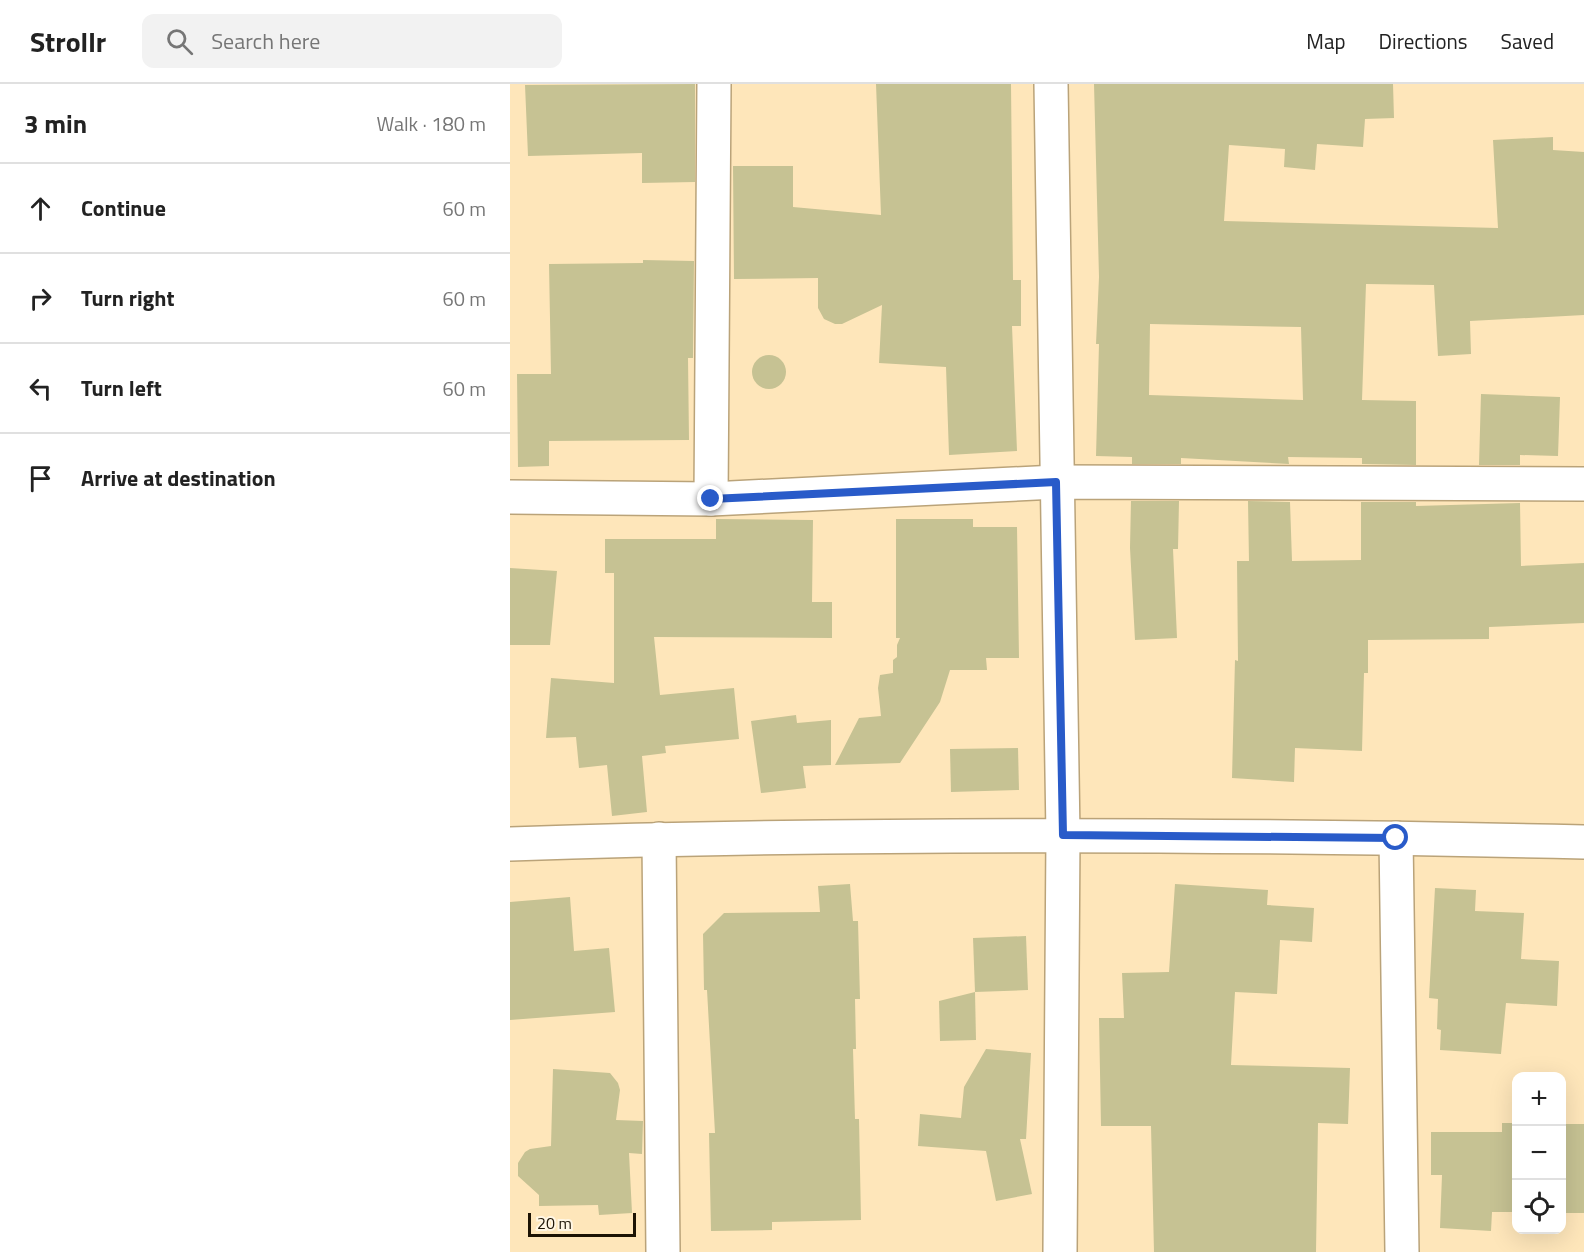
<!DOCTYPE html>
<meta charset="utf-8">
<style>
body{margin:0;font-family:"Titillium Web",sans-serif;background:#f2f2f2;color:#222}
.controls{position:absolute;right:18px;bottom:18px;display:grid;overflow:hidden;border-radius:12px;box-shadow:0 6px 24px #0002}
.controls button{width:54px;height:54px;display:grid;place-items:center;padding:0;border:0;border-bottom:2px solid #e0e0e0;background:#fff;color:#222;font:30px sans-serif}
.scale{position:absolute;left:18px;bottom:15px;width:108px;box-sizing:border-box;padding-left:6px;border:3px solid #1c1304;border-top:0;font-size:16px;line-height:21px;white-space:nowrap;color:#1c1304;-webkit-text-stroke:4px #fff6e4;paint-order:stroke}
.stop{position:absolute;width:18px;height:18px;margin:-14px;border:4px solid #295bc9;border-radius:50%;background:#fff}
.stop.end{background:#295bc9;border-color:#fff;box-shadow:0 2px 6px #0008}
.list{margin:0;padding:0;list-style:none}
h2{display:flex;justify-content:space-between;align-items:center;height:78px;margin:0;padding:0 24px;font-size:26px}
h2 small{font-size:20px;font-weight:400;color:#767676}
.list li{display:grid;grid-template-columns:39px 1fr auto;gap:18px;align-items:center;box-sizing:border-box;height:90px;padding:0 24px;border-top:2px solid #e0e0e0}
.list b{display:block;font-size:22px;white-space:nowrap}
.list em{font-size:20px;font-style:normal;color:#767676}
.icon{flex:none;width:33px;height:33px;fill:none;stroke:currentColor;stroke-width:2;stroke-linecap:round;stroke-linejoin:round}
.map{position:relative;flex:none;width:1074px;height:1168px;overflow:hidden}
header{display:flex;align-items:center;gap:36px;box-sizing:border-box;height:84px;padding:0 30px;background:#fff;border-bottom:2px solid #e0e0e0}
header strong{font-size:28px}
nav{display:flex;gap:33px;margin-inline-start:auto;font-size:21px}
.search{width:420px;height:54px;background:#f2f2f2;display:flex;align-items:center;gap:15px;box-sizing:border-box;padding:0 21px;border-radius:12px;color:#767676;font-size:22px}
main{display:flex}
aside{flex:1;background:#fff}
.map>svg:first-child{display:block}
.building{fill:#c6c293;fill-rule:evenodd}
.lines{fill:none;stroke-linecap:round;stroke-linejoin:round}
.minor-casing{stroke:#baa379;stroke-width:36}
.minor{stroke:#fff;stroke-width:33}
.route{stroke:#295bc9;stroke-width:8}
</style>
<header>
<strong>Strollr</strong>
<div class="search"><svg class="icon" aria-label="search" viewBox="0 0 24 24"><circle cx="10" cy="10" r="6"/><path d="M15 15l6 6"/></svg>Search here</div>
<nav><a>Map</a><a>Directions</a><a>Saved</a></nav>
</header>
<main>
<aside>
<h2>3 min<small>Walk · 180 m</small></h2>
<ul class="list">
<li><svg class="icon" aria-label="ahead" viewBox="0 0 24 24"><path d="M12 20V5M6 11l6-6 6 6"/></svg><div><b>Continue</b></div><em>60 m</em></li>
<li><svg class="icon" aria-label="right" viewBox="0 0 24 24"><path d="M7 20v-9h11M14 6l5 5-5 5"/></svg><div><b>Turn right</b></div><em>60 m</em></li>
<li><svg class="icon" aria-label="left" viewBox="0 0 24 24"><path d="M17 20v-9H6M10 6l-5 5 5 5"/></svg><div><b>Turn left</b></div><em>60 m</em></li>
<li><svg class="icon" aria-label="arrive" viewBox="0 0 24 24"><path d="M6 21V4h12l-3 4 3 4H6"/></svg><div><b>Arrive at destination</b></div></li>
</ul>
</aside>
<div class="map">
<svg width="1074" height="1168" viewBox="0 0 1074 1168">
<rect width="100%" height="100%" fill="#fee6ba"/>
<g class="building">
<path d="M185,0V98L132,99V69L18,72L15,1Z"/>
<path d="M366,0H501L503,196H511V242H502L507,367L439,371L436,283L369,279L372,221L332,240H325L314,235L308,224V194L224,195L223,82H283V123L371,131Z"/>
<path d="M584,0H883L884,34L855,35L853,63L807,60L805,86L774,83L775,65L719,61L714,137L988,144L983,56L1043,53V66L1074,68V231L960,237L961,270L928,272L924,201L856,200L852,316L906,317V381L852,380V374L778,373L779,380L671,374V380H622V373L586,372L589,260H586L589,193ZM640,240L791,243L793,316L639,311Z"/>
<path d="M133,176L184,177L183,274H178L179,356L39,357V382L8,383L7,290H41L39,180L133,179Z"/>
<circle cx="259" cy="288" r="17"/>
<path d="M971,310L1050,313L1048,372L1010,371V381H969Z"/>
<path d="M621,417H669L668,465H663L667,554L625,556L620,464Z"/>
<path d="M738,417L780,418L782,477L851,476V418H906V422L1010,419L1011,482L1074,479V539L979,543V555L858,556V589H854L852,667L785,664L784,698L722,694L725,576L728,577L727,477H739Z"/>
<path d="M206,435L303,436L302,518H322V554L144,553L150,611L224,604L229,655L155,662L156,669L132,672L137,728L102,732L97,681L69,684L66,653L36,654L41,594L104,599V489H95V455H206Z"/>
<path d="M386,435H463V443H507L509,574H476L477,586H440L430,618L390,679L325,681L349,634L371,632L368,604L370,591L383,589V576L387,573V561L390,554H386Z"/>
<path d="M0,484L47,487L40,561H0Z"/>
<path d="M286,631L287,639L321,636V681L293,682L296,704L251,709L241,637Z"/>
<path d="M508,664L509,706L441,708L440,665Z"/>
<path d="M340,800L343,837H348L350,915H345L346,965H343L345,1035H349L351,1136L262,1138V1146L201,1147L199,1049H205L197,906H194L193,850L214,829L310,828L308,802Z"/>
<path d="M665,800L758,806L757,821L804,824L802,858L770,856L767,910L725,908L721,981L840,984L838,1040L808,1039L806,1168H644L641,1042H591L589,934H614L612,889L659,888Z"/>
<path d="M925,804L966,806L965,827L1014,829L1011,875L1049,877L1047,922L996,919L991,970L930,966L931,946L927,945L928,915L919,914Z"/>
<path d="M60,813L64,867L99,864L105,928L0,936V818Z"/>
<path d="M516,852L518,906L465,908L463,854Z"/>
<path d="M465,908L466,956L430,957L429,917Z"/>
<path d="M476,965L521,969L516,1055H510L522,1110L486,1117L476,1067L408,1062L410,1030L451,1034L454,1003Z"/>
<path d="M43,985L100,989L108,999L110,1006L106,1036L133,1037L132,1070L119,1069L122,1129L89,1131L88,1121L29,1122V1111L8,1092V1079L15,1068L20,1065L41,1062Z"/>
<path d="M992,1039H1006V1128H982L981,1147L930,1144L932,1091H921V1048H992Z"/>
<rect x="1052" y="1040" width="22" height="89"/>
</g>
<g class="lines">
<g class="minor-casing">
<g id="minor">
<path d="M541,0L553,751L550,1168"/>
<path d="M0,413L201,415L546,398L1074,400"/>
<path d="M201,415L204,0"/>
<path d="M886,754L892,1168"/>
<path d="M149,755L153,1168"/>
<path d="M0,760C358,748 716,750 1074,758"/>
</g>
</g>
<use href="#minor" class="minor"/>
</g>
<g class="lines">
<path class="route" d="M201,415L546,398L553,751L886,754"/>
</g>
</svg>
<div class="controls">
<button>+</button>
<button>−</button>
<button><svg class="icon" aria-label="locate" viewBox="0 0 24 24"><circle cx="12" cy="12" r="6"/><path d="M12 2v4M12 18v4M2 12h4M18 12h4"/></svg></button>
</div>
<div class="scale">20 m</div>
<div class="stop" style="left:886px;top:754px"></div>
<div class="stop end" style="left:201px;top:415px"></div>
</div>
</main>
